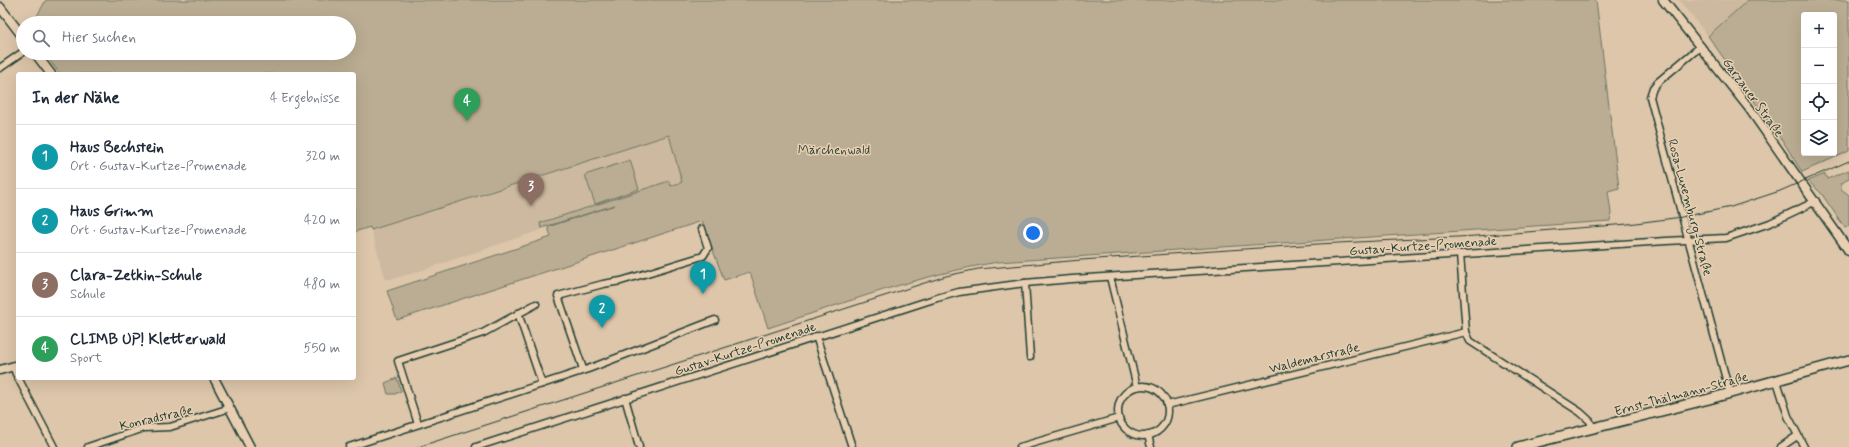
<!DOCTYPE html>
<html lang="de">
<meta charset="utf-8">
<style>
body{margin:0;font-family:Mynerve,sans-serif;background:#f6f6f7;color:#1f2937}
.controls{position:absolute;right:12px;top:12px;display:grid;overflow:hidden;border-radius:4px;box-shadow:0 4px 16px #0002}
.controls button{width:36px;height:36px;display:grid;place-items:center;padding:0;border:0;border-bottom:1px solid #e0e1e3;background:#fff;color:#1f2937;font:20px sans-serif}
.you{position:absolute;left:1033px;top:233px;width:14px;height:14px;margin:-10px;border:3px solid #fff;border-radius:50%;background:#1a73e8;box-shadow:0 0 0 6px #1a73e833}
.badge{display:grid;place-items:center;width:26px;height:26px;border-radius:50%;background:#c8321e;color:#fff;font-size:13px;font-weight:700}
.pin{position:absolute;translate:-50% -33px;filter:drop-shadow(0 1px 2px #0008)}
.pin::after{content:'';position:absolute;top:21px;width:14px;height:12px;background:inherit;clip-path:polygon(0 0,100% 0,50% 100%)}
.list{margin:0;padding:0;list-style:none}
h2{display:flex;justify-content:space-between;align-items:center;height:52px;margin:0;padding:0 16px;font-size:17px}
h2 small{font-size:13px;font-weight:400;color:#747a83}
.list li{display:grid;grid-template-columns:26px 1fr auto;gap:12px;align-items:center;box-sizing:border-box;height:64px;padding:0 16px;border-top:1px solid #e0e1e3}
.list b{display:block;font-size:15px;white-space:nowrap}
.list p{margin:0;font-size:13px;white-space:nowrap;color:#747a83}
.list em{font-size:13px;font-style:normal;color:#747a83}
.icon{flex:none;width:22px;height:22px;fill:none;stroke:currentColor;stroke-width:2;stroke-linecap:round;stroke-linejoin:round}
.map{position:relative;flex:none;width:1849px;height:447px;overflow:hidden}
.search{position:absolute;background:#fff;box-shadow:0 4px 16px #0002;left:16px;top:16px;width:340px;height:44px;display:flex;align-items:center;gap:10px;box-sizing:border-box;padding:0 14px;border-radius:22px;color:#747a83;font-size:15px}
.panel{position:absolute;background:#fff;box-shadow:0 4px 16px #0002;left:16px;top:72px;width:340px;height:308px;border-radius:4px}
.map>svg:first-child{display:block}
.built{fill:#ccb99f}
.green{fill:#baad93;stroke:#6c7564;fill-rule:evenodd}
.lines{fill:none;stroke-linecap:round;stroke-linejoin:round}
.minor-casing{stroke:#1f3d34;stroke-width:9}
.tertiary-casing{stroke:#1f3d34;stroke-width:11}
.secondary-casing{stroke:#1f3d34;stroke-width:12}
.minor{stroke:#e9cfb1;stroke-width:6}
.tertiary{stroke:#e9cfb1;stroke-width:8}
.secondary{stroke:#e9cfb1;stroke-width:9}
.tram{stroke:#1f3d34;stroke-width:1}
.labels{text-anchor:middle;stroke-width:3;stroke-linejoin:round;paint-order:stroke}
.street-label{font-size:13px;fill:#1f3d34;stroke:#e9cfb1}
.park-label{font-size:13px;fill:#2e483e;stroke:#e9cfb1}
</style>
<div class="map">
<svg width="1849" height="447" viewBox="0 0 1849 447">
<rect width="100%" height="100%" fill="#ddc6aa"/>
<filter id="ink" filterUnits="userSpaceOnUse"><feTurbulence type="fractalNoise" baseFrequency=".025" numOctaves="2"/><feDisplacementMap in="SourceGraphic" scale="8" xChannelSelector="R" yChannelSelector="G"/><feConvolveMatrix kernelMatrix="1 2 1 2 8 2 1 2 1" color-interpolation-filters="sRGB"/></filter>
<g filter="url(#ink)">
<g class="built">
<path d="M1679,0H1748L1708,36Z"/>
<path d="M669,135L682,182L411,274L386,280L371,230Z"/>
</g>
<g class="green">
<path d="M46,0H1596L1619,188L1608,191L1611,213L1610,221L998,262C919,275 844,303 768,328L750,272L724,280L702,221L397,320L387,291L551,237L548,227L615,205L541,228L540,223L669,181L671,186L682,182L669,135L371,230L370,227L354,232V74H60L44,53H349V23H33Z"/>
<path d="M1748,0H1849V151L1802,172L1786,146L1708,36ZM1804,15H1834V153H1804Z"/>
<path d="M630,160L639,189L595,204L585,175Z"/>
<path d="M1849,170V178L1841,184V189L1849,195V226L1845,228L1821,193L1808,181L1825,174L1827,179Z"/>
<path d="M397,378L401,391L395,394H388L385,383Z"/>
</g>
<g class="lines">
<g class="minor-casing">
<g id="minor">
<path d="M1701,46L1658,82L1653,88L1650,97L1730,394"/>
<path d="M0,68L23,52"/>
<path d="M1460,254L1466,332L1470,341L1580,412L1590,421L1593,429"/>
<path d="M1110,277L1137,387"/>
<path d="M1025,283L1030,357"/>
<path d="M518,313L542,384"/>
<path d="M816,336L852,447"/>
<path d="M13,366L16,374L54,447"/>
<path d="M583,369L558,296L603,284L621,281L703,256L708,248L702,229"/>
<path d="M1777,381L1788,416L1804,447"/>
<circle cx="1143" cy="411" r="25"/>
<path d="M625,398L639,447"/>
<path d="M1167,405L1466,332"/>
<path d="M418,424L398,361L483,333L536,304"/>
<path d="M1148,435L1151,447"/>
<path d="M88,447L144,428L170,427L230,408"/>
<path d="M349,447L588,369L715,320"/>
<path d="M476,447L937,298L959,292L1025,283L1072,279L1666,241L1726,238L1770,223L1816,201"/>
<path d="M1020,447L1119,418"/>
<path d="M1781,447L1797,436"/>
</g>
</g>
<g class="tertiary-casing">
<g id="tertiary">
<path d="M1663,0L1749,108L1849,251"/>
<path d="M0,7L23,37"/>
<path d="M35,53L51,74"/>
<path d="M0,370L18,365"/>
<path d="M214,378L250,447"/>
</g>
</g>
<g class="secondary-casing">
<path id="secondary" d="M1518,447L1709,399L1849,360"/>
</g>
<use href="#minor" class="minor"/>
<use href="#tertiary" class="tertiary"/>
<use href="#secondary" class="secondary"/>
<path class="tram" d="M418,447L946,276L978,269L1081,260L1318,244L1476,236L1628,224L1682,217L1731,207L1780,191L1849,161"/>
</g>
</g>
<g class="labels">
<g class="street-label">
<text transform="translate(1754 97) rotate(54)" y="5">Garzauer Straße</text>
<text transform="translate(1691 207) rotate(75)" y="5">Rosa-Luxemburg-Straße</text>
<text transform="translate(1423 245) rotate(-4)" y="5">Gustav-Kurtze-Promenade</text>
<text transform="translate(745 348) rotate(-18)" y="5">Gustav-Kurtze-Promenade</text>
<text transform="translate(1314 357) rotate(-14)" y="5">Waldemarstraße</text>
<text transform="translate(1681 393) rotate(-15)" y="5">Ernst-Thälmann-Straße</text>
<text transform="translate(156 417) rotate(-13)" y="5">Konradstraße</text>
</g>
<g class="park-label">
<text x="834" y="154">Märchenwald</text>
</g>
</g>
</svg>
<div class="controls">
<button>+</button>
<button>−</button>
<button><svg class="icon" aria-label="locate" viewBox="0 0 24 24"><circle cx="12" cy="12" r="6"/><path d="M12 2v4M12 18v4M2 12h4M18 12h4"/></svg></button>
<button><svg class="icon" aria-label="layers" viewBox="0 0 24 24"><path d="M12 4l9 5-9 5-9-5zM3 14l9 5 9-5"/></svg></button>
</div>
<div class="you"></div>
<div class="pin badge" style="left:703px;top:294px;background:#0f9aa8">1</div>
<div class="pin badge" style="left:602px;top:328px;background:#0f9aa8">2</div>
<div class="pin badge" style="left:531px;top:206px;background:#8d6e63">3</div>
<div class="pin badge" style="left:467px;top:121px;background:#2e9e5b">4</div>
<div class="search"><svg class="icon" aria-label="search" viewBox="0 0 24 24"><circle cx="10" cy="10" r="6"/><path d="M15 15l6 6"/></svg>Hier suchen</div>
<section class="panel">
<h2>In der Nähe<small>4 Ergebnisse</small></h2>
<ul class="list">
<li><span class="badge" style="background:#0f9aa8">1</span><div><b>Haus Bechstein</b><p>Ort · Gustav-Kurtze-Promenade</p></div><em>320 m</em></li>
<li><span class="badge" style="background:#0f9aa8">2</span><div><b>Haus Grimm</b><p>Ort · Gustav-Kurtze-Promenade</p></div><em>420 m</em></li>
<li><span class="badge" style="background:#8d6e63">3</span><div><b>Clara-Zetkin-Schule</b><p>Schule</p></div><em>480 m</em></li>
<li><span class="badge" style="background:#2e9e5b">4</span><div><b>CLIMB UP! Kletterwald</b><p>Sport</p></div><em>550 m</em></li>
</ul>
</section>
</div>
